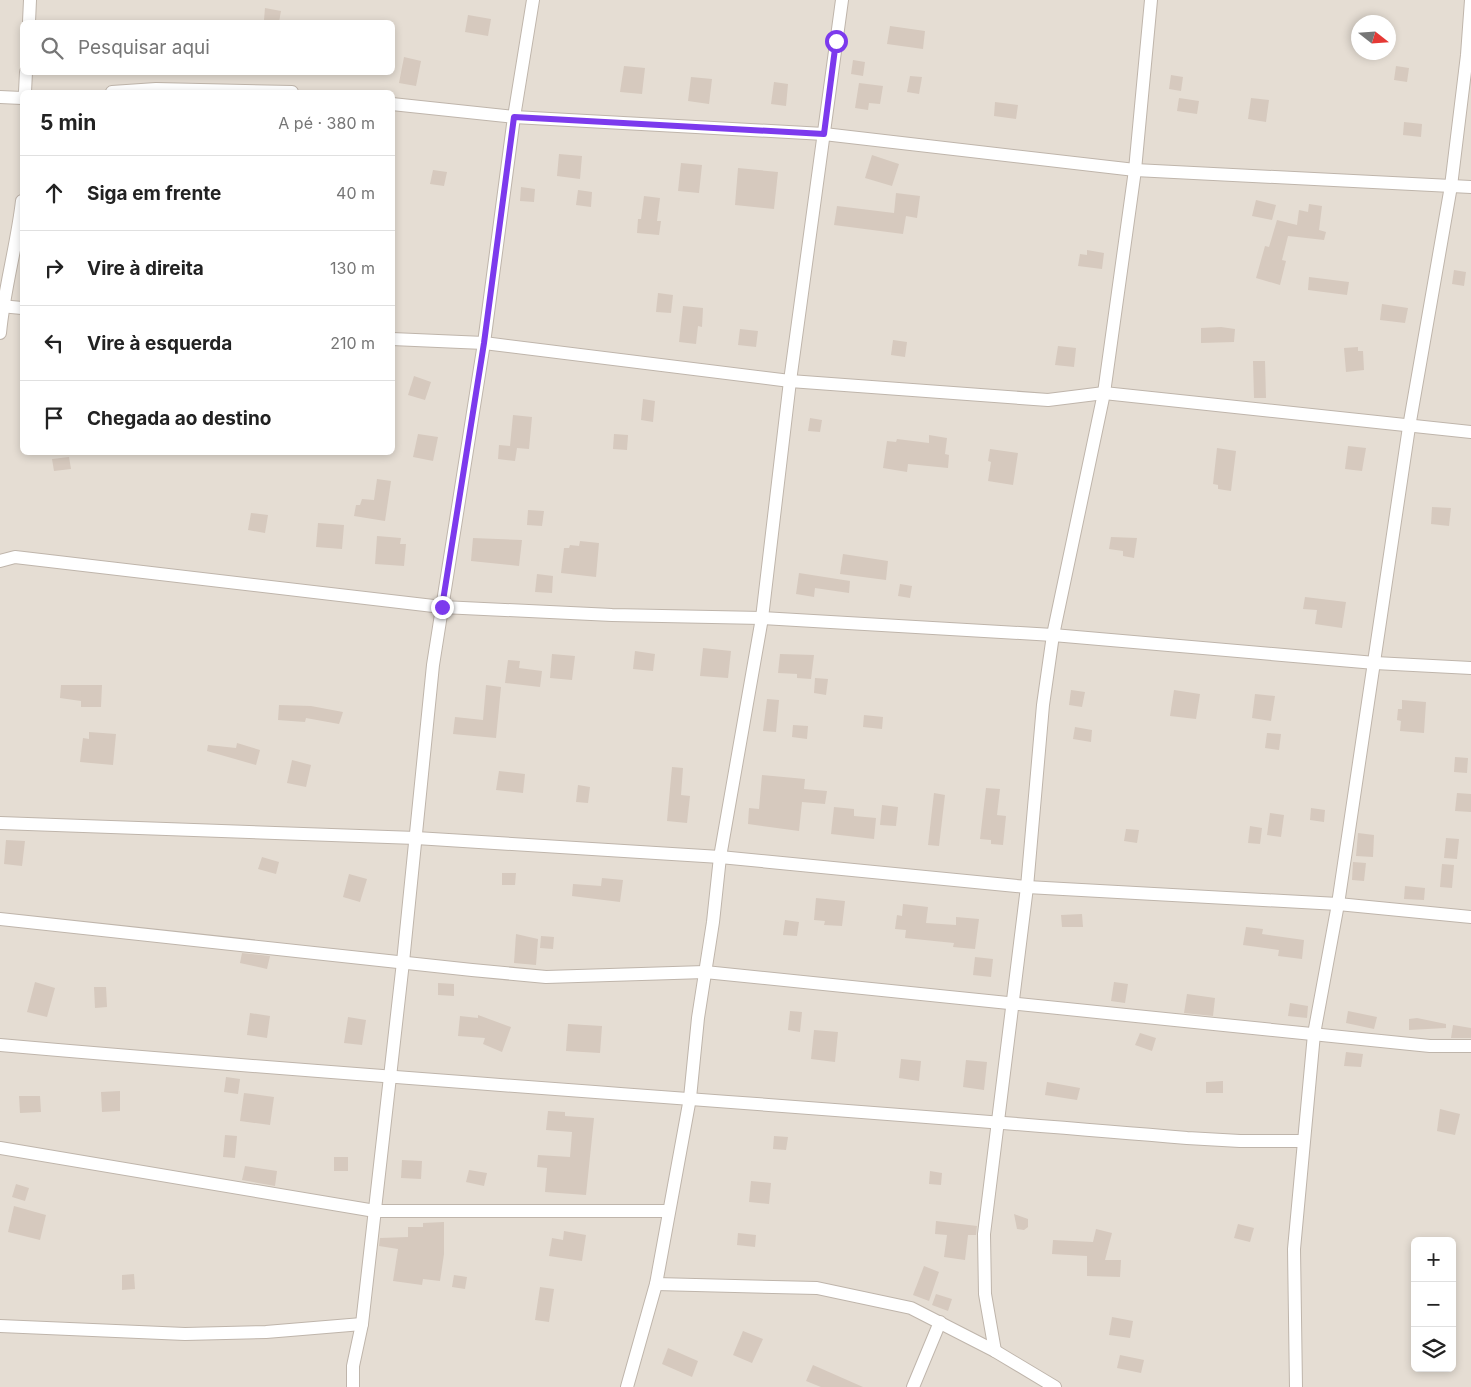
<!DOCTYPE html>
<html lang="pt">
<meta charset="utf-8">
<style>
body{margin:0;font-family:Inter,sans-serif;background:#f6f6f6;color:#222}
.controls{position:absolute;right:15px;bottom:15px;display:grid;overflow:hidden;border-radius:8px;box-shadow:0 2px 8px #0003}
.controls button{width:45px;height:45px;display:grid;place-items:center;padding:0;border:0;border-bottom:1px solid #e0e0e0;background:#fff;color:#222;font:25px sans-serif}
.compass{position:absolute;left:1351px;top:15px;width:45px;height:45px;border-radius:50%;background:#fff;box-shadow:0 2px 8px #0003;rotate:107deg}
.stop{position:absolute;width:15px;height:15px;margin:-11px;border:4px solid #7c3aed;border-radius:50%;background:#fff}
.stop.end{background:#7c3aed;border-color:#fff;box-shadow:0 1px 5px #0008}
.list{margin:0;padding:0;list-style:none}
h2{display:flex;justify-content:space-between;align-items:center;height:65px;margin:0;padding:0 20px;font-size:21px}
h2 small{font-size:16px;font-weight:400;color:#767676}
.list li{display:grid;grid-template-columns:32px 1fr auto;gap:15px;align-items:center;box-sizing:border-box;height:75px;padding:0 20px;border-top:1px solid #e0e0e0}
.list b{display:block;font-size:19px;white-space:nowrap}
.list em{font-size:16px;font-style:normal;color:#767676}
.icon{flex:none;width:28px;height:28px;fill:none;stroke:currentColor;stroke-width:2;stroke-linecap:round;stroke-linejoin:round}
.map{position:relative;flex:none;width:1471px;height:1387px;overflow:hidden}
.search{position:absolute;background:#fff;box-shadow:0 2px 8px #0003;left:20px;top:20px;width:375px;height:55px;display:flex;align-items:center;gap:12px;box-sizing:border-box;padding:0 18px;border-radius:8px;color:#767676;font-size:19px}
.panel{position:absolute;background:#fff;box-shadow:0 2px 8px #0003;left:20px;top:90px;width:375px;height:365px;border-radius:8px}
.map>svg:first-child{display:block}
.residential{fill:#e5ddd3;fill-rule:evenodd}
.building{fill:#d6c9be}
.lines{fill:none;stroke-linecap:round;stroke-linejoin:round}
.minor-casing{stroke:#bfb5ab;stroke-width:14}
.minor{stroke:#fff;stroke-width:12}
.route{stroke:#7c3aed;stroke-width:6}
</style>
<div class="map">
<svg width="1471" height="1387" viewBox="0 0 1471 1387">
<rect width="100%" height="100%" fill="#f2ece5"/>
<path class="residential" d="M0,0H1471V1387H0ZM22,22H392V72H22ZM1358,22H1388V52H1358ZM22,92H392V452H22ZM1415,1241H1452V1368H1415Z"/>
<g class="building">
<path d="M265,8L281,11L279,22L264,20Z"/>
<path d="M468,15L491,19L488,36L465,32Z"/>
<path d="M890,26L925,31L923,49L887,44Z"/>
<path d="M404,57L421,61L416,86L399,83Z"/>
<path d="M853,60L865,62L863,76L851,74Z"/>
<path d="M624,66L645,68L642,94L620,92Z"/>
<path d="M1396,66L1409,68L1407,82L1394,80Z"/>
<path d="M1171,75L1183,77L1181,91L1169,89Z"/>
<path d="M910,76L922,77L919,94L907,92Z"/>
<path d="M691,77L712,79L709,104L688,101Z"/>
<path d="M774,82L788,84L786,106L771,104Z"/>
<path d="M859,83L883,86L880,104L869,103L868,110L855,108Z"/>
<path d="M1179,98L1199,101L1197,114L1177,111Z"/>
<path d="M1251,98L1269,100L1266,122L1248,119Z"/>
<path d="M995,102L1018,105L1016,119L994,116Z"/>
<path d="M1404,122L1422,124L1421,137L1403,135Z"/>
<path d="M559,154L582,156L580,179L557,176Z"/>
<path d="M872,155L899,164L892,186L865,178Z"/>
<path d="M681,163L702,165L699,193L678,191Z"/>
<path d="M738,168L778,172L774,209L735,205Z"/>
<path d="M433,170L447,172L444,186L430,184Z"/>
<path d="M521,187L535,189L534,202L520,201Z"/>
<path d="M578,190L592,192L591,207L576,205Z"/>
<path d="M896,193L920,196L917,218L906,216L903,234L834,225L837,206L894,213Z"/>
<path d="M644,196L660,198L657,221H661L659,235L637,233L638,219H641Z"/>
<path d="M1256,200L1276,205L1272,220L1252,216Z"/>
<path d="M1309,204L1322,206L1319,230L1326,232L1324,240L1288,236L1282,260L1286,261L1280,285L1256,278L1265,246L1269,247L1277,220L1297,225L1299,210L1308,212Z"/>
<path d="M1087,250L1104,253L1102,269L1078,266L1080,254L1087,255Z"/>
<path d="M1454,270L1466,272L1464,286L1452,284Z"/>
<path d="M1309,277L1349,282L1347,295L1308,290Z"/>
<path d="M658,293L673,295L671,313L656,312Z"/>
<path d="M1382,304L1408,308L1405,323L1380,320Z"/>
<path d="M683,306L703,308L702,327L698,326L696,344L679,342Z"/>
<path d="M1221,327L1235,329L1234,342L1201,343V328Z"/>
<path d="M740,329L758,331L756,347L738,345Z"/>
<path d="M893,340L907,342L905,357L891,355Z"/>
<path d="M1058,346L1076,348L1074,367L1055,365Z"/>
<path d="M1358,347V351H1363L1364,370L1346,372L1344,348Z"/>
<path d="M1253,361H1265L1266,398H1254Z"/>
<path d="M414,376L431,382L425,400L408,395Z"/>
<path d="M643,399L655,401L653,422L641,420Z"/>
<path d="M513,415L532,417L529,449L517,448L515,461L498,459L499,445L510,446Z"/>
<path d="M810,418L822,420L820,432L808,431Z"/>
<path d="M418,434L438,437L433,461L413,457Z"/>
<path d="M614,434L628,435L627,450L613,449Z"/>
<path d="M929,435L947,438L945,454L949,455L948,468L908,464L907,472L883,468L887,441L896,442L897,439L929,443Z"/>
<path d="M1348,446L1366,448L1362,471L1345,469Z"/>
<path d="M1217,448L1236,451L1231,491L1218,489V485L1213,484Z"/>
<path d="M990,449L1018,453L1013,485L988,481L991,462L988,461Z"/>
<path d="M69,457L71,469L54,471L52,459Z"/>
<path d="M377,479L391,481L385,521L354,516L356,505H360L362,499L374,500Z"/>
<path d="M1432,507L1451,508L1449,526L1431,524Z"/>
<path d="M528,510L544,511L542,526L527,525Z"/>
<path d="M251,513L268,515L265,533L248,530Z"/>
<path d="M318,523L344,525L342,549L316,547Z"/>
<path d="M377,536L401,538L400,544H406L404,566L375,564Z"/>
<path d="M1111,537L1137,538L1134,558L1123,556V551L1109,549Z"/>
<path d="M473,538L522,540L519,566L471,561Z"/>
<path d="M580,541L599,543L596,577L561,573L564,548H569L570,545L579,546Z"/>
<path d="M843,554L888,561L886,580L840,574Z"/>
<path d="M799,573L850,581L849,593L815,588L814,597L796,594Z"/>
<path d="M537,574L553,576L552,593L535,592Z"/>
<path d="M900,584L912,586L910,598L898,596Z"/>
<path d="M1305,597L1346,602L1342,628L1315,624L1317,610L1303,609Z"/>
<path d="M703,648L731,651L728,678L700,676Z"/>
<path d="M635,651L655,654L653,671L633,669Z"/>
<path d="M552,654L575,656L572,680L550,678Z"/>
<path d="M780,654L814,655L811,679L797,678V674L778,673Z"/>
<path d="M508,660L520,661L519,668L542,671L540,687L505,683Z"/>
<path d="M815,678L828,679L826,695L814,693Z"/>
<path d="M61,685H102L101,707H81V701L60,698Z"/>
<path d="M486,685L501,687L496,738L453,734L455,717L483,720Z"/>
<path d="M1071,690L1085,692L1082,707L1069,705Z"/>
<path d="M1174,690L1200,694L1196,719L1170,716Z"/>
<path d="M1255,694L1275,696L1271,721L1252,718Z"/>
<path d="M767,699L779,700L776,732L763,731Z"/>
<path d="M1402,700L1426,702L1424,733L1400,731L1401,721L1397,720L1398,709H1402Z"/>
<path d="M279,705L311,706L343,712L339,724L306,718L305,722L278,720Z"/>
<path d="M864,715L883,717L882,729L863,727Z"/>
<path d="M793,725L808,726L807,739L792,737Z"/>
<path d="M1075,727L1092,730L1091,742L1073,739Z"/>
<path d="M89,732L116,734L113,765L80,762L83,738L89,739Z"/>
<path d="M1267,733L1281,734L1279,750L1265,748Z"/>
<path d="M237,743L260,750L256,765L207,751L208,745L236,748Z"/>
<path d="M1455,757L1468,758L1467,773L1454,772Z"/>
<path d="M292,760L311,765L306,787L287,783Z"/>
<path d="M672,767L683,768L681,795L690,796L687,823L667,821Z"/>
<path d="M499,771L525,774L523,793L496,790Z"/>
<path d="M762,775L805,779L804,789L827,791L825,804L802,802L799,831L748,824L749,808L759,809Z"/>
<path d="M578,785L590,787L588,803L576,802Z"/>
<path d="M986,788L1000,789L997,815L1006,816L1003,845L991,844V840L980,839Z"/>
<path d="M934,793L945,795L939,846L928,845Z"/>
<path d="M1457,793L1471,794V812L1455,811Z"/>
<path d="M882,805L898,807L896,826L880,825Z"/>
<path d="M834,807L854,809V816L876,818L874,839L831,834Z"/>
<path d="M1311,808L1325,810L1324,822L1310,820Z"/>
<path d="M1270,813L1284,815L1281,837L1267,835Z"/>
<path d="M1250,826L1262,828L1260,844L1248,843Z"/>
<path d="M1126,829L1139,830L1137,843L1124,841Z"/>
<path d="M1358,833L1374,835L1373,857L1356,856Z"/>
<path d="M1446,838L1459,839L1457,859L1444,858Z"/>
<path d="M6,840L25,841L22,866L4,864Z"/>
<path d="M262,857L279,862L276,874L258,869Z"/>
<path d="M1353,862L1366,863L1364,881L1352,880Z"/>
<path d="M1442,864L1454,865L1452,888L1440,887Z"/>
<path d="M502,873H516L515,885H502Z"/>
<path d="M349,874L367,879L360,902L343,897Z"/>
<path d="M602,878L623,880L620,902L572,896L573,884L601,886Z"/>
<path d="M1405,886L1425,888L1424,900L1404,899Z"/>
<path d="M816,898L845,901L842,926L824,925L825,921L814,920Z"/>
<path d="M903,904L928,907L926,923L956,925V917L979,919L975,949L953,947L954,943L905,938L906,930L895,929L897,915L902,916Z"/>
<path d="M1082,914L1083,927H1062L1061,915Z"/>
<path d="M785,920L799,922L797,936L783,935Z"/>
<path d="M1246,927L1263,929L1262,934L1304,940L1302,959L1278,956L1279,950L1243,945Z"/>
<path d="M516,934L538,939L536,965L514,963Z"/>
<path d="M541,936L554,937L553,949L540,948Z"/>
<path d="M242,953L270,956L267,969L240,963Z"/>
<path d="M975,957L993,959L991,977L973,975Z"/>
<path d="M35,982L55,988L47,1017L27,1012Z"/>
<path d="M1114,982L1128,984L1125,1003L1111,1001Z"/>
<path d="M438,983L454,984V996L438,995Z"/>
<path d="M94,987H106L107,1007L95,1008Z"/>
<path d="M1187,994L1215,998L1213,1016L1184,1013Z"/>
<path d="M1290,1003L1308,1006L1307,1018L1288,1016Z"/>
<path d="M790,1011L802,1012L800,1032L788,1030Z"/>
<path d="M1348,1011L1377,1017L1374,1029L1346,1023Z"/>
<path d="M250,1013L270,1016L267,1038L247,1035Z"/>
<path d="M478,1015L511,1027L502,1052L483,1044L485,1038L458,1036L460,1016L478,1018Z"/>
<path d="M348,1017L366,1020L362,1045L344,1043Z"/>
<path d="M1417,1018L1446,1024V1028L1409,1030V1019Z"/>
<path d="M568,1024L602,1026L600,1053L566,1051Z"/>
<path d="M1453,1025L1471,1028V1038H1451Z"/>
<path d="M814,1030L838,1032L835,1062L811,1059Z"/>
<path d="M1140,1033L1156,1038L1152,1051L1135,1045Z"/>
<path d="M1346,1052L1363,1054L1361,1067L1344,1066Z"/>
<path d="M901,1059L921,1061L919,1081L899,1078Z"/>
<path d="M966,1060L987,1062L984,1090L963,1087Z"/>
<path d="M226,1077L240,1079L238,1094L224,1092Z"/>
<path d="M1223,1081V1093H1206V1082Z"/>
<path d="M1047,1082L1080,1088L1077,1100L1045,1095Z"/>
<path d="M120,1091V1111L102,1112L101,1092Z"/>
<path d="M244,1093L274,1097L270,1125L240,1121Z"/>
<path d="M19,1096H40L41,1112L20,1113Z"/>
<path d="M1440,1109L1460,1114L1455,1135L1437,1131Z"/>
<path d="M548,1111L565,1112V1116L594,1118L586,1195L545,1192L547,1168L537,1167L538,1155L570,1157L572,1132L546,1130Z"/>
<path d="M225,1135L237,1136L235,1158L223,1157Z"/>
<path d="M774,1136L788,1137L786,1150L773,1149Z"/>
<rect x="334" y="1157" width="14" height="14"/>
<path d="M402,1160L422,1161L421,1179L401,1178Z"/>
<path d="M245,1166L277,1171L275,1186L242,1180Z"/>
<path d="M469,1170L487,1173L484,1186L466,1182Z"/>
<path d="M930,1171L942,1173L941,1185L929,1184Z"/>
<path d="M751,1181L771,1183L769,1204L749,1202Z"/>
<path d="M16,1184L29,1188L25,1201L12,1197Z"/>
<path d="M14,1206L46,1215L40,1240L8,1232Z"/>
<path d="M1014,1214L1028,1219V1227L1024,1230L1017,1229Z"/>
<path d="M936,1221L977,1226L976,1235H968L965,1260L944,1257L947,1235L935,1234Z"/>
<path d="M444,1222V1254L440,1281L423,1279L422,1285L393,1281L398,1249L379,1246L380,1238L408,1237V1227H423V1223Z"/>
<path d="M1238,1224L1254,1228L1250,1242L1234,1238Z"/>
<path d="M1096,1229L1112,1233L1105,1260H1121L1120,1277L1087,1276V1256L1052,1254L1053,1240L1093,1242Z"/>
<path d="M564,1231L586,1235L582,1261L549,1256L552,1238L563,1240Z"/>
<path d="M738,1233L756,1235L755,1247L737,1245Z"/>
<path d="M924,1266L939,1272L929,1301L913,1295Z"/>
<path d="M134,1274L135,1289L122,1290V1275Z"/>
<path d="M454,1275L467,1277L465,1289L452,1287Z"/>
<path d="M540,1287L554,1289L549,1322L535,1320Z"/>
<path d="M936,1294L952,1299L948,1311L932,1305Z"/>
<path d="M1112,1317L1133,1321L1130,1338L1109,1335Z"/>
<path d="M743,1331L763,1339L752,1363L733,1355Z"/>
<path d="M668,1348L698,1361L692,1377L662,1364Z"/>
<path d="M1120,1355L1144,1360L1141,1373L1117,1368Z"/>
<path d="M813,1365L863,1387H821L806,1381Z"/>
</g>
<g class="lines">
<g class="minor-casing">
<g id="minor">
<path d="M29,22L30,0"/>
<path d="M25,92L26,72"/>
<path d="M112,92L156,89L292,92"/>
<path d="M0,97L22,98"/>
<path d="M392,104L514,117L824,134L1135,170L1471,187"/>
<path d="M0,306L22,308"/>
<path d="M0,333C4,289 17,245 22,201"/>
<path d="M392,339L484,343L790,381L1048,400L1104,393L1471,432"/>
<path d="M0,561L15,557L442,607L612,615L762,618L1053,635L1375,663L1471,668"/>
<path d="M0,823L416,838L720,857L1027,887L1338,904L1471,917"/>
<path d="M0,919L472,970L546,977L705,972L1430,1046H1471"/>
<path d="M0,1045C395,1080 791,1104 1187,1138L1240,1141H1303"/>
<path d="M0,1148L375,1211H669"/>
<path d="M656,1284L817,1288L911,1308L995,1351L1055,1387"/>
<path d="M0,1326L185,1334L266,1332L362,1324"/>
<path d="M995,1351L985,1294L984,1234L1027,887L1043,705L1053,635L1104,393L1135,170L1151,0"/>
<path d="M353,1387V1366L362,1324L403,962L433,665L484,343L514,117L533,0"/>
<path d="M627,1387L656,1284L690,1098L698,1018L713,922L720,857L762,618L790,381L842,0"/>
<path d="M913,1387L940,1322"/>
<path d="M1296,1387L1294,1249L1314,1034L1338,904L1409,427L1451,186L1467,55L1471,0"/>
</g>
</g>
<use href="#minor" class="minor"/>
</g>
<g class="lines">
<path class="route" d="M442,607L484,343L514,117L824,134L836,41"/>
</g>
</svg>
<div class="controls">
<button>+</button>
<button>−</button>
<button><svg class="icon" aria-label="layers" viewBox="0 0 24 24"><path d="M12 4l9 5-9 5-9-5zM3 14l9 5 9-5"/></svg></button>
</div>
<svg class="compass" viewBox="-18 -18 36 36"><path d="M0-13l5 13h-10z" fill="#e53935"/><path d="M0 13l5-13h-10z" fill="#767676"/></svg>
<div class="stop" style="left:836px;top:41px"></div>
<div class="stop end" style="left:442px;top:607px"></div>
<div class="search"><svg class="icon" aria-label="search" viewBox="0 0 24 24"><circle cx="10" cy="10" r="6"/><path d="M15 15l6 6"/></svg>Pesquisar aqui</div>
<section class="panel">
<h2>5 min<small>A pé · 380 m</small></h2>
<ul class="list">
<li><svg class="icon" aria-label="ahead" viewBox="0 0 24 24"><path d="M12 20V5M6 11l6-6 6 6"/></svg><div><b>Siga em frente</b></div><em>40 m</em></li>
<li><svg class="icon" aria-label="right" viewBox="0 0 24 24"><path d="M7 20v-9h11M14 6l5 5-5 5"/></svg><div><b>Vire à direita</b></div><em>130 m</em></li>
<li><svg class="icon" aria-label="left" viewBox="0 0 24 24"><path d="M17 20v-9H6M10 6l-5 5 5 5"/></svg><div><b>Vire à esquerda</b></div><em>210 m</em></li>
<li><svg class="icon" aria-label="arrive" viewBox="0 0 24 24"><path d="M6 21V4h12l-3 4 3 4H6"/></svg><div><b>Chegada ao destino</b></div></li>
</ul>
</section>
</div>
